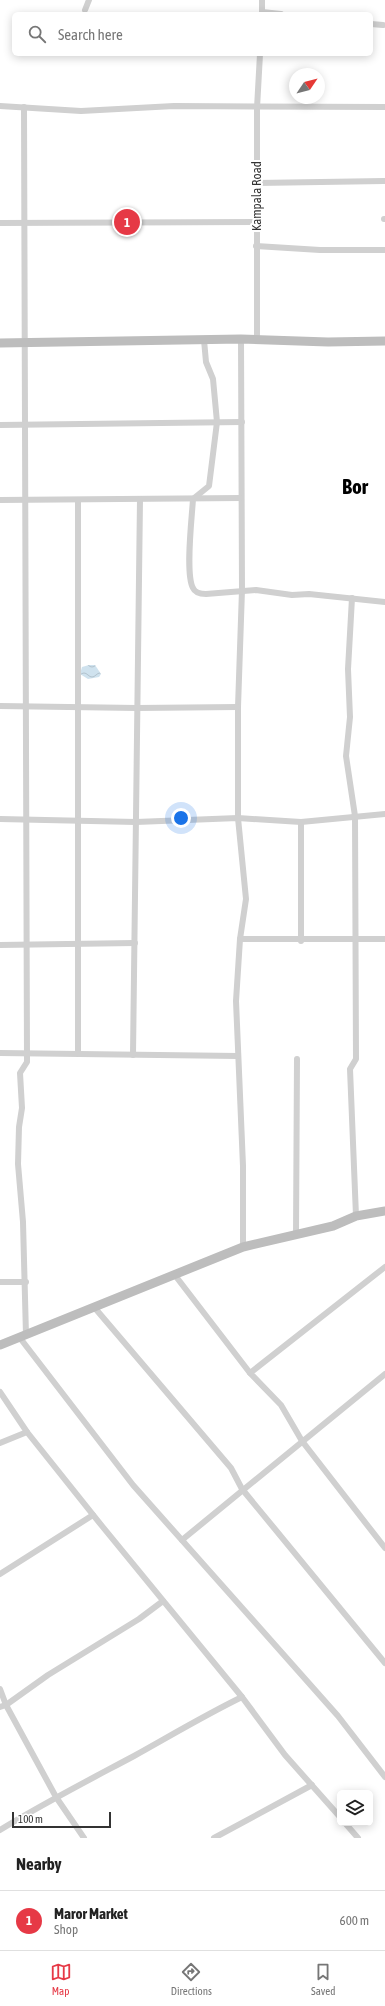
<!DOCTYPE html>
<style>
body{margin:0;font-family:"Asap Condensed",sans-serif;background:#f6f6f6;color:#222}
.controls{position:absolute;right:12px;bottom:12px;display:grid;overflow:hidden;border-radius:6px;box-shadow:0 2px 10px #0003}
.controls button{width:36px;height:36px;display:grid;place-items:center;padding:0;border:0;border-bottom:1px solid #e0e0e0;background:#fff;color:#222;font:20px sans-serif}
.compass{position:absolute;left:289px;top:68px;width:36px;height:36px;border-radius:50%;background:#fff;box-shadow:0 2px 10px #0003;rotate:55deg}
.scale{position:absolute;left:12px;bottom:10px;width:99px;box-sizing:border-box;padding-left:4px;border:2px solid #333;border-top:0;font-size:11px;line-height:14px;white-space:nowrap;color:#333;-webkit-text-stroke:3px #fff;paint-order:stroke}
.you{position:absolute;left:181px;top:818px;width:14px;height:14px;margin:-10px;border:3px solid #fff;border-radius:50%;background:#1a73e8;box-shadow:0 0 0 6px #1a73e833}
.badge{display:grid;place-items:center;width:26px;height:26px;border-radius:50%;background:#e63946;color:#fff;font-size:13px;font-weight:700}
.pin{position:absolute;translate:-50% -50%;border:2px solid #fff;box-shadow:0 1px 4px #0006}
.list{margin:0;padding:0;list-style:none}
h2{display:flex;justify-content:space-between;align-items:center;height:52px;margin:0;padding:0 16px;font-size:17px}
h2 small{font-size:13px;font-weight:400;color:#767676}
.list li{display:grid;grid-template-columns:26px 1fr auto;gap:12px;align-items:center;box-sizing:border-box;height:60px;padding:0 16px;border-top:1px solid #e0e0e0}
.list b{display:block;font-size:15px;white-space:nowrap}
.list p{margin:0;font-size:13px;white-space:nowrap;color:#767676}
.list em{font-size:13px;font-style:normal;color:#767676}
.icon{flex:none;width:22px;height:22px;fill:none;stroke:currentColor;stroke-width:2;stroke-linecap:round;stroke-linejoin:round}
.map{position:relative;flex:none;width:385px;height:1838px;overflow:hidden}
.search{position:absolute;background:#fff;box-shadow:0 2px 10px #0003;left:12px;right:12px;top:12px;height:44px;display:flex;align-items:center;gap:10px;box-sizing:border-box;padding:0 14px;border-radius:6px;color:#767676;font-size:15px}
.sheet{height:112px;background:#fff}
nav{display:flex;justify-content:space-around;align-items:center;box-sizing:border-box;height:56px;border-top:1px solid #e0e0e0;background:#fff;font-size:11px;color:#767676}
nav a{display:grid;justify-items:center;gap:2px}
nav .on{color:#e63946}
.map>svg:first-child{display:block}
.water{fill:url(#water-waves)}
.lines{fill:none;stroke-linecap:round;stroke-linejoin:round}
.street{stroke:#d0d0d0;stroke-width:6}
.secondary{stroke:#bdbdbd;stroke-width:9}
.labels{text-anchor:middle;stroke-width:4;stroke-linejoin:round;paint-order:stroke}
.street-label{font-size:13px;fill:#333;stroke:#fff}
.town-label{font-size:21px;font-weight:bold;fill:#000;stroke:#fff}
</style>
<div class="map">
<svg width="385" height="1838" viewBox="0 0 385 1838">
<defs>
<pattern id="water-waves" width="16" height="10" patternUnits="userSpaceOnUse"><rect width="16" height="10" fill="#cfe2ee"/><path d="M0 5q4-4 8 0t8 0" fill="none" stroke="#b2c2cd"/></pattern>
</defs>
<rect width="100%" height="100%" fill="#fff"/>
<path class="water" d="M89,665H95L101,674L99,677L88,679L80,674L82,667Z"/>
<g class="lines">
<g class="street">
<path d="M85,10L89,0"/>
<path d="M262,12L281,14"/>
<path d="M262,14V0"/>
<path d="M371,24L383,25"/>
<path d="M0,106L81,111L174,106L385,107"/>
<path d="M24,107L27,1062L20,1073L22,1108L19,1127L18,1164L23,1222L26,1335"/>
<path d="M257,183L384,181"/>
<path d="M384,219H385"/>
<path d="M0,223L257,222"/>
<path d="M256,246L320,250H384"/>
<path d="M241,339L242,590L238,707V818L246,899L240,939L236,1001L243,1166V1247"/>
<path d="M257,339V108L260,54"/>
<path d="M204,340L206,362L213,379L217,422L209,486L193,499C192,517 185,574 193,588C195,593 201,594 206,594L256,590L292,595L309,594L385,602"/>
<path d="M0,425L242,422"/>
<path d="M0,500L241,498"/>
<path d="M78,500V1054"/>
<path d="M352,598L348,669L350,717L346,756L355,816L356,1059L350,1069L356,1216"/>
<path d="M0,706L137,708L238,707"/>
<path d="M0,819L136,822L238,818L301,822L385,814"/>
<path d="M240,939H385"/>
<path d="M301,941V822"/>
<path d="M0,945L135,943"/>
<path d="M0,1053L238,1056"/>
<path d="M133,1055L140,499"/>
<path d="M296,1235L297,1059"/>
<path d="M174,1274L250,1373L281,1405L302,1441L385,1548"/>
<path d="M0,1282H26"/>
<path d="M94,1307L231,1468L242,1489L385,1663"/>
<path d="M20,1338L133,1485L338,1716L385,1777"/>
<path d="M250,1373L385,1267"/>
<path d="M0,1392L27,1432L102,1526L242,1697L285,1755L340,1817"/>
<path d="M0,1443L27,1432"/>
<path d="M182,1540L385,1374"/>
<path d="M0,1574L93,1515"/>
<path d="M0,1689L6,1705L56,1797L84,1838"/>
<path d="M0,1707L6,1705L48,1675L139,1619L163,1601"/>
<path d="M345,1823L358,1838"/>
<path d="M0,1830C44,1803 89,1780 134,1756C170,1736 205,1715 242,1697"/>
<path d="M214,1838L312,1785"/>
</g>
<g class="secondary">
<path d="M0,343L241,339L328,342L385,341"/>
<path d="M0,1345L243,1247L333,1226L356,1216L385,1211"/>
</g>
</g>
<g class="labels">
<g class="street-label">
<text transform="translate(256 196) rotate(-90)" y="5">Kampala Road</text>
</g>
<g class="town-label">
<text x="355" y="494">Bor</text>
</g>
</g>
</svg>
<div class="controls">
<button><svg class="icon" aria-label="layers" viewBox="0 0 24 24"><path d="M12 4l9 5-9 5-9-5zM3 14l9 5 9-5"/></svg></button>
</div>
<svg class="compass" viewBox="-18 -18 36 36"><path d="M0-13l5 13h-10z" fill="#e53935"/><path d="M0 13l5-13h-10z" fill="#767676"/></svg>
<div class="scale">100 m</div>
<div class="you"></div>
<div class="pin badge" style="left:127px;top:222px">1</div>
<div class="search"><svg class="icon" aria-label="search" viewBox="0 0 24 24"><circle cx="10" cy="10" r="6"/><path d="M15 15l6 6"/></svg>Search here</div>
</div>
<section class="sheet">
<h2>Nearby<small></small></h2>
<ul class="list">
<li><span class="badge">1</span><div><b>Maror Market</b><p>Shop</p></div><em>600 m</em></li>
</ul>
</section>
<nav>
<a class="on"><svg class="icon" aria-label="map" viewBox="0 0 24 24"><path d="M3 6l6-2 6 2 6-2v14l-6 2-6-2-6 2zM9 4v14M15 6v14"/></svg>Map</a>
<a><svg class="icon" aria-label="directions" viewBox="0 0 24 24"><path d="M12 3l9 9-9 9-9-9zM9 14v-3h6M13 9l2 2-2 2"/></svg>Directions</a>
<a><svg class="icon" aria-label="saved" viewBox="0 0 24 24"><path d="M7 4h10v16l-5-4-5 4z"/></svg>Saved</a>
</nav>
